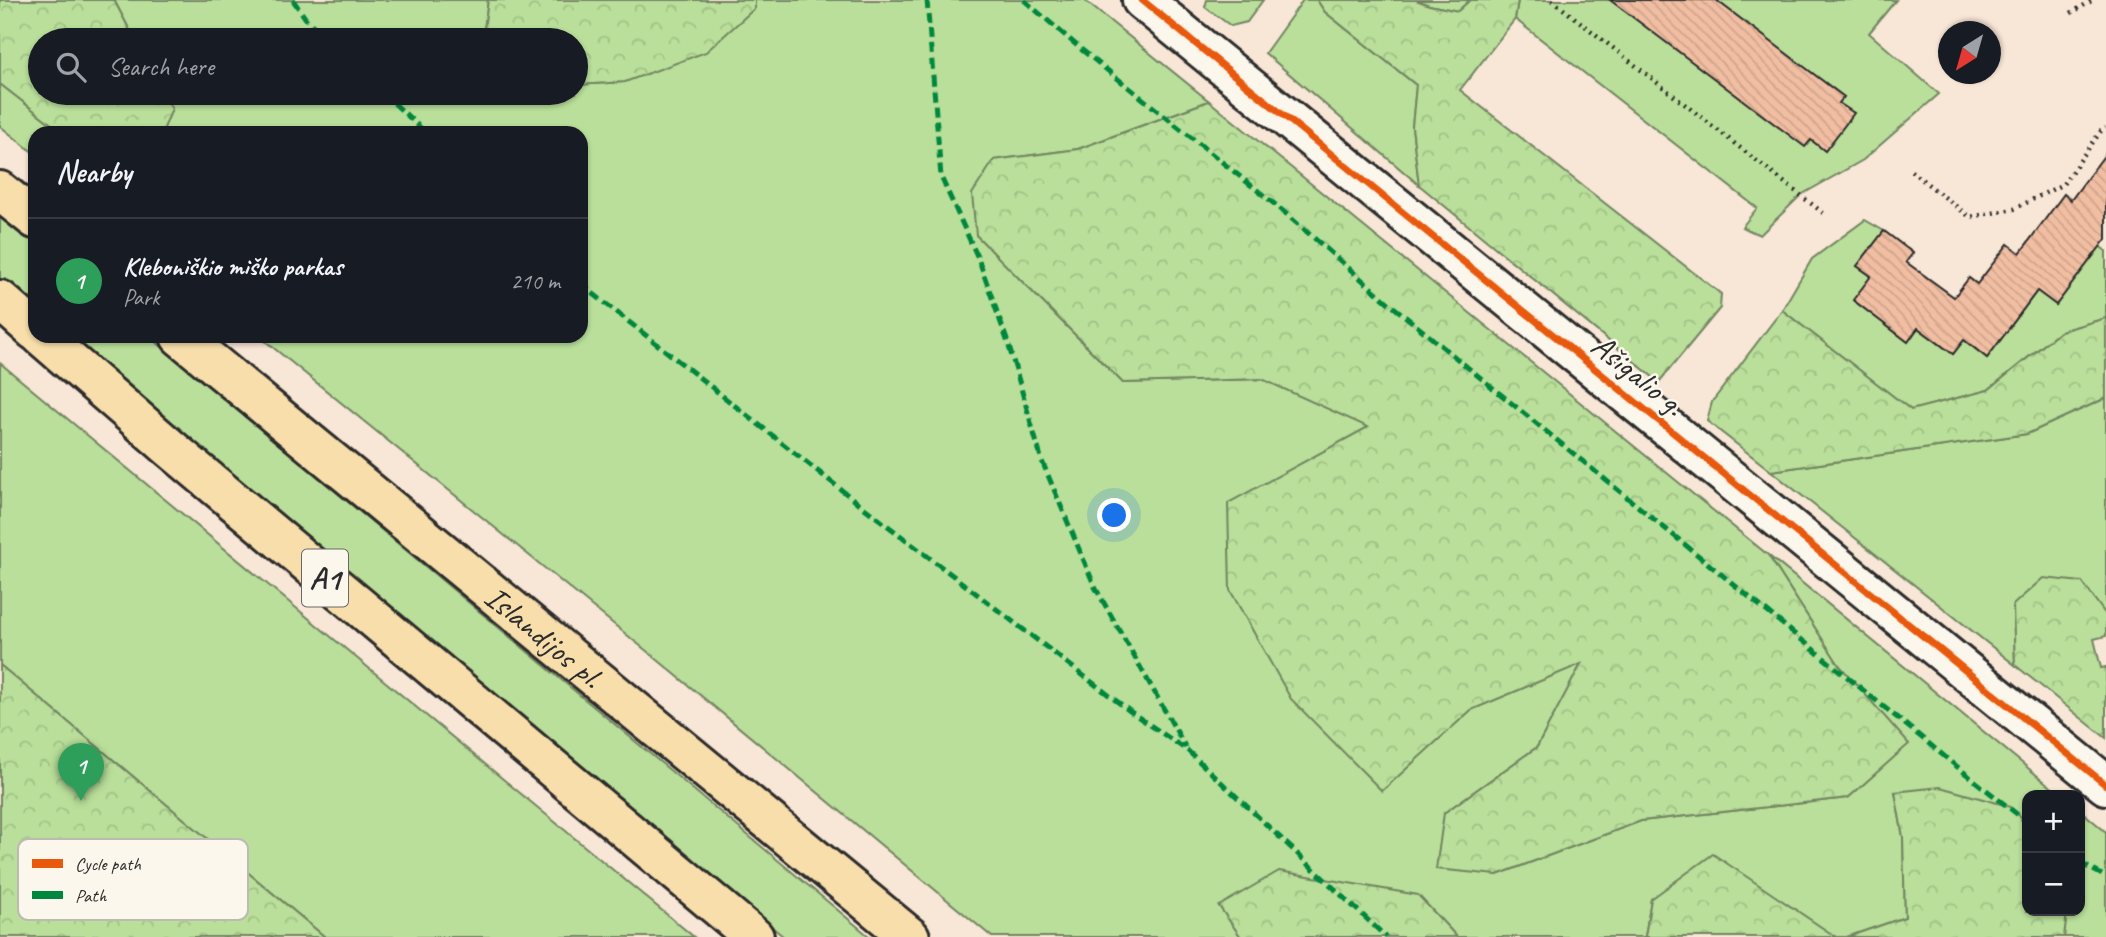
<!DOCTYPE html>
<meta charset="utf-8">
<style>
body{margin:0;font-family:Caveat,sans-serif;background:#242831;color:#f1f3f6}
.controls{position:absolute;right:21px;bottom:21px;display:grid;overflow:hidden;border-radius:14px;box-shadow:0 2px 5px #0004}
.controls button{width:63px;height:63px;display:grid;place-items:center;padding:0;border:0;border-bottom:2px solid #363941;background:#171b24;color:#f1f3f6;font:35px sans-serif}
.compass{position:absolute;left:1938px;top:21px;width:63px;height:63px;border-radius:50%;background:#171b24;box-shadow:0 2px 5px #0004;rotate:217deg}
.you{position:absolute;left:1115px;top:516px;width:24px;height:24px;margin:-18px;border:5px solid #fff;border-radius:50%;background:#1a73e8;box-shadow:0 0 0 10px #1a73e833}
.badge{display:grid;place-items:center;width:46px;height:46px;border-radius:50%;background:#d93025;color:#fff;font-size:23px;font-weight:700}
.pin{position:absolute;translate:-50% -58px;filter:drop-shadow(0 2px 4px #0008)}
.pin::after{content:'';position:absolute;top:37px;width:24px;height:21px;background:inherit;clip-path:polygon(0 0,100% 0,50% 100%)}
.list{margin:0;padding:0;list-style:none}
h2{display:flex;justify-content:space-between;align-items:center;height:91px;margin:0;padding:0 28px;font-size:30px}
h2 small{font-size:23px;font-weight:400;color:#9ea1a6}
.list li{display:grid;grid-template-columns:46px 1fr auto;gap:21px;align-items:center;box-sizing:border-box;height:126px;padding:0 28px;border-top:2px solid #363941}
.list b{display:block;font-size:26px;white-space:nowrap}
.list p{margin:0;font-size:23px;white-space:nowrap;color:#9ea1a6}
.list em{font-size:23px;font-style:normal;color:#9ea1a6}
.icon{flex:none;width:38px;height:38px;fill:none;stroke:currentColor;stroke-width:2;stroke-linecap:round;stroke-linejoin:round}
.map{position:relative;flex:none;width:2106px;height:937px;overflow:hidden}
.search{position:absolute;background:#171b24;box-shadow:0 2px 5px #0004;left:28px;top:28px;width:560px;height:77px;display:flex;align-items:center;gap:18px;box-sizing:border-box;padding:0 24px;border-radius:38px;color:#9ea1a6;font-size:26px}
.panel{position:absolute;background:#171b24;box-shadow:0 2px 5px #0004;left:28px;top:126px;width:560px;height:217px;border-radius:21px}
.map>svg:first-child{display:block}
.grass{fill:#b9df9a;stroke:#728562;stroke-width:2}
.forest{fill:url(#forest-crowns);stroke:#728562;stroke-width:2}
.building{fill:url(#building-back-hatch);stroke:#2b2b2b;stroke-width:2}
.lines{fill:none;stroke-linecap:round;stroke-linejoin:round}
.minor-casing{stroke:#2b2b2b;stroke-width:44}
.highway-casing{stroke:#2b2b2b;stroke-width:44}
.path{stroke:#2b2b2b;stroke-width:4.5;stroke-dasharray:2 5;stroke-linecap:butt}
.minor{stroke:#fbf7ec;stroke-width:38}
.highway{stroke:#f8deab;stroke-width:38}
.quiet{stroke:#00873e;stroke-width:5;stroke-dasharray:10 5;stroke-linecap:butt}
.cycleway-casing{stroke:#fbf7ec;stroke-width:11}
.cycleway{stroke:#e8590c;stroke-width:7}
.labels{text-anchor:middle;stroke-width:5;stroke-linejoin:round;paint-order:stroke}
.shield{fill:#fbf7ec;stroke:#696865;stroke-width:2}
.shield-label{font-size:32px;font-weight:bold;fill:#2b2b2b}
.street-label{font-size:33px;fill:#2b2b2b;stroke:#fbf7ec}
.key{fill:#fbf7ec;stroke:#bdbab2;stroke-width:2}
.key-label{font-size:19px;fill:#2b2b2b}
</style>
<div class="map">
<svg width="2106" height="937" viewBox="0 0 2106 937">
<defs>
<pattern id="forest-crowns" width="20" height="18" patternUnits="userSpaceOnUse" patternTransform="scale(1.75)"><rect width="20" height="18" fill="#b9df9a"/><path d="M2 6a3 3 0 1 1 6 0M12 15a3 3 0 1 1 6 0" fill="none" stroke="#9fc085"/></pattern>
<pattern id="building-back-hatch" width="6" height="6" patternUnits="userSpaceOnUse" patternTransform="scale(1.75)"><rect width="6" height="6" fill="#f1bea2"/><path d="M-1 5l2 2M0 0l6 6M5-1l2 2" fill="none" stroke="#cfa38c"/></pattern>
</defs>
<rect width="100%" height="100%" fill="#f8e6d6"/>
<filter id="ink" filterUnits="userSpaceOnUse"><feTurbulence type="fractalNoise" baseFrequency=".0143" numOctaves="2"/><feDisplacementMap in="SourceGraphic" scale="14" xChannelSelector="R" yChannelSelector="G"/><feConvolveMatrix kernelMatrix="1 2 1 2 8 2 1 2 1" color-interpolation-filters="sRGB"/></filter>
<g filter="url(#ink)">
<g class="grass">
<path d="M114,0H488L483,37L486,40H135Z"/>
<path d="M755,0H1084L1209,101L1078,149L994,160L976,235L1123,383L1262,379L1369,427L1382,790L1471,710L1582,663L1537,747L1444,813L1497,875L1641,821L1848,798L1908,744L1839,665L1768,555L2061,795H2027V822L2008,806L1895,792L1903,837L1905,917L1847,937H1836L1651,899L1645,937H1457L1418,895L1219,906L1241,937H992L659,661L259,336H581V133H162L171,109L163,93H576V85L625,82L755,8Z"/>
<path d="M1207,0H1263L1247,22L1231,26L1205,7Z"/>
<path d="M1303,0H1317L1325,12L1416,85L1412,127L1419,185L1265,53Z"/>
<path d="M1416,0H1470L1458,11L1429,5Z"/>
<path d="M1518,0H1896L1869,33L1939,94L1863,160L1801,195L1760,235L1742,227L1757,208L1515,19Z"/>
<path d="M0,84L63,133H35V154L0,126Z"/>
<path d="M0,212L35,241V313L0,284Z"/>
<path d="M1865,220L1884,231L1857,266L1871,276L1854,301L1907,341L1918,328L1953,354L1964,340L1987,358L2037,291L2091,240L2106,251V318L2061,331L1988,390L1911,410L1782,310L1812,259Z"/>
<path d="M63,336H149L870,937H784Z"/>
<path d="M0,363L694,937H325L0,665Z"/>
<path d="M2106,398V615L2082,583L2013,605L2015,665L1771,471L2027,434Z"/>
<path d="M2080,810L2106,832V937H2064L2067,911H2080Z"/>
</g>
<g class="forest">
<path d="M0,0H114L135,40H40V93H163L172,109L162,133H63L0,84Z"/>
<path d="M488,0H755V8L706,52L625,82L576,85V40H486L483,37Z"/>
<path d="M1317,0H1416L1429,5L1458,11L1470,0H1518L1515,19L1460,90L1721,294L1720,308L1659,382L1419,185L1412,127L1416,85L1325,12Z"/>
<path d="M1209,101L1768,555L1839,665L1909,744L1848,798L1641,821L1497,875L1436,869L1444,813L1537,747L1581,664L1471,710L1382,791L1291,699L1230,590L1228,503L1368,427L1262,379L1123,383L976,235L972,194L994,160L1078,149Z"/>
<path d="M1782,310L1911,410L1988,390L2061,331L2106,318V398L2027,434L1771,471L1707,421L1712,402Z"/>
<path d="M2043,578L2082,582L2106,615V636L2094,639L2101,668L2106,667V738L2015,665L2013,605Z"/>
<path d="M0,665L325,937H0Z"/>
<path d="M1940,787L2008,806L2027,822V911H2067L2064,937H1847L1905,917L1903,837L1895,792Z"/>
<path d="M1713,854L1836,937H1645L1651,899Z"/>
<path d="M1279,871L1418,895L1457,937H1241L1219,906Z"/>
</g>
<g class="building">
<path d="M1610,0H1716L1844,97L1839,103L1854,113L1825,151L1811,140L1805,147Z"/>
<path d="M2106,153V239L2056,305L2037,291L1987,358L1964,340L1953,354L1918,328L1908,342L1853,300L1871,276L1857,266L1884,231L1913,253L1906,262L1954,297L1969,278L1977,284L2008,244L2020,253L2064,194L2071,200Z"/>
</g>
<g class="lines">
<g class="minor-casing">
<path id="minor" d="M1142,0L2106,785"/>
</g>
<g class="highway-casing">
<g id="highway">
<path d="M0,191L35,219"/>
<path d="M0,300L35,331"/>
<path d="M41,336L169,447L754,937"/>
<path id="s1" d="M180,336L910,937"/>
</g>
</g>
<g class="path">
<path d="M1552,0L1827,216"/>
<path d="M2071,13L2093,0"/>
<path d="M1911,171L1970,217L2014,209L2063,184L2101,131L2106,128"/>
</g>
<use href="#minor" class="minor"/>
<use href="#highway" class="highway"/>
<g class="quiet">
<path d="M293,0L306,19L328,40"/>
<path d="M927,0L941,177L978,258L1008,343L1042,461L1095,587L1186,748"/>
<path d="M1024,0L1082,50L1277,206L1390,304L1960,769L2027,822"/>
<path d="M383,93L426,133"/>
<path d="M581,284L858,503L1131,712L1188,751L1386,937"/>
<path d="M2080,863L2106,877"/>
</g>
<g class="cycleway-casing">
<path id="cycleway" d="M1142,0L2106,785"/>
</g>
<use href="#cycleway" class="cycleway"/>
</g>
</g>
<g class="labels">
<rect class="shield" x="302" y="549.5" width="46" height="57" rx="5"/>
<g class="shield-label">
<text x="325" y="589">A1</text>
</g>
<g class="street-label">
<text transform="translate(1639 374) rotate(39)" y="12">Ašigalio g.</text>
<text dy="12" stroke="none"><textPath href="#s1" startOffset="472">Islandijos pl.</textPath></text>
</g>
</g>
<rect x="18" y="839" width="230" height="81" rx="10" class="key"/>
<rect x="32" y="859" width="31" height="9" fill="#e8590c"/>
<rect x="32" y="891" width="31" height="8" fill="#00873e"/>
<g class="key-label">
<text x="75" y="870">Cycle path</text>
<text x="75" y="902">Path</text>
</g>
</svg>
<div class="controls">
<button>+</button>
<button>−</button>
</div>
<svg class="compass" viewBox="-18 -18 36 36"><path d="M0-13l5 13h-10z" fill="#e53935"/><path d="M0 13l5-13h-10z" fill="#9ea1a6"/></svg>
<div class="you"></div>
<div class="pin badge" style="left:81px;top:801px;background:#2e9e5b">1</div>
<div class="search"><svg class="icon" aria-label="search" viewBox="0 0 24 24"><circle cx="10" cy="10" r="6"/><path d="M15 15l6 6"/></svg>Search here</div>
<section class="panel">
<h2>Nearby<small></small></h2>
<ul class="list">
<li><span class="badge" style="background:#2e9e5b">1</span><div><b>Kleboniškio miško parkas</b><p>Park</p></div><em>210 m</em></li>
</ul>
</section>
</div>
